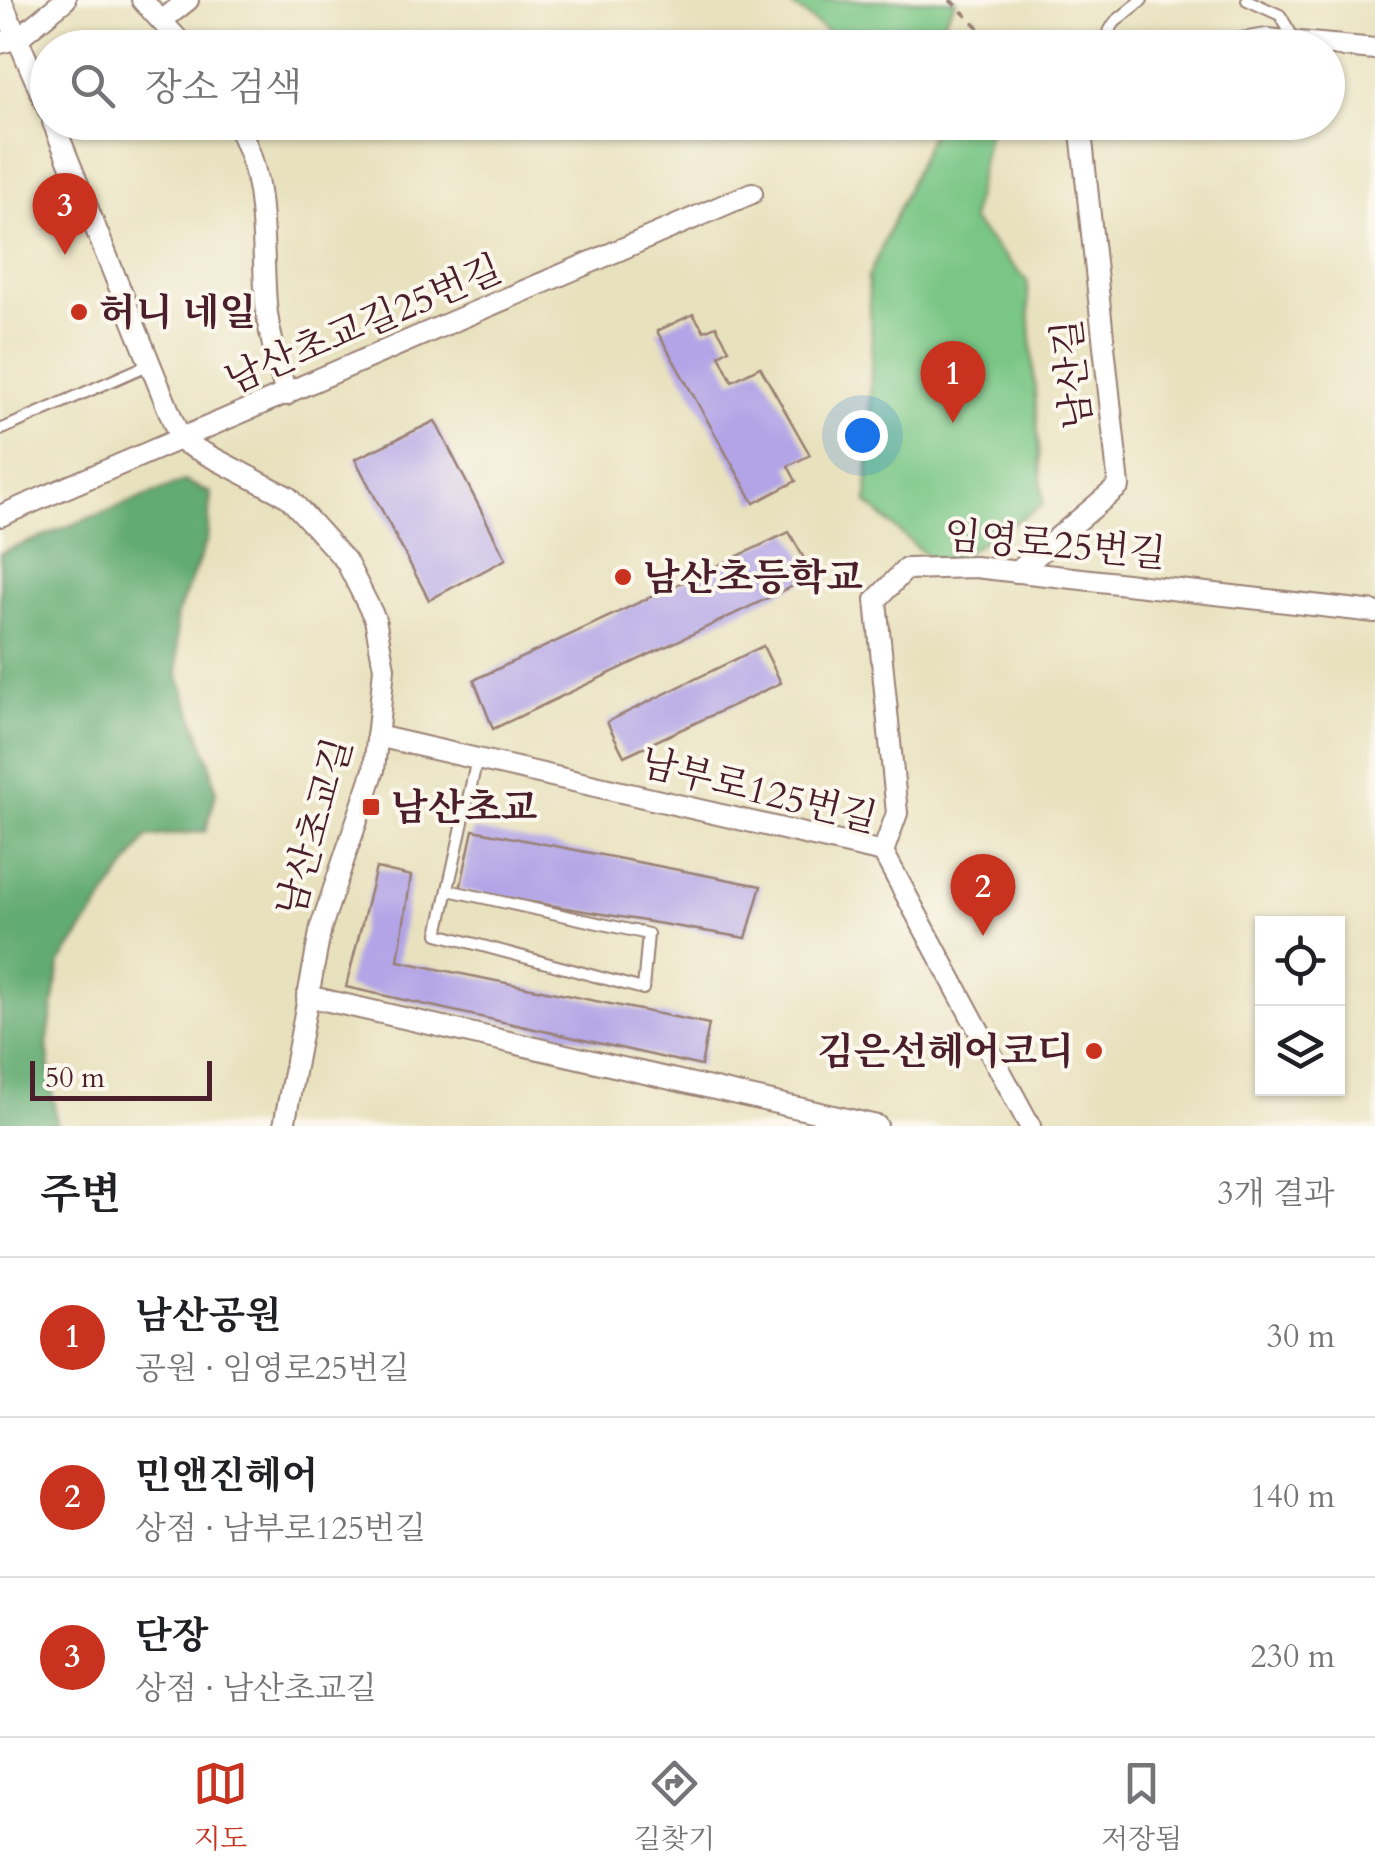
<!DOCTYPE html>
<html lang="ko">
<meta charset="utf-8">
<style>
body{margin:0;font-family:Cardo,"Noto Serif KR",serif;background:#f2f2f2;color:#202124}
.controls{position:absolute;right:30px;bottom:30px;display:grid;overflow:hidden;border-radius:0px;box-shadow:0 2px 8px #0004}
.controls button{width:90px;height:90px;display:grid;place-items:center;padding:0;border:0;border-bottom:2px solid #e0e0e0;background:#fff;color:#202124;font:50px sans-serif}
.scale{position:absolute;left:30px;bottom:25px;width:182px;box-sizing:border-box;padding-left:10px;border:5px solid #4a1f2b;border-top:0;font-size:28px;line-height:35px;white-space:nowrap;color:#4a1f2b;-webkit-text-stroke:8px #fbf7ec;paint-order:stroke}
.you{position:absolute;left:862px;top:435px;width:35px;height:35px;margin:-25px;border:8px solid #fff;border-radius:50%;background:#1a73e8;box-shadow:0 0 0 15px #1a73e833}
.badge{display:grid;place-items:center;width:65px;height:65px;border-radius:50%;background:#c8321e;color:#fff;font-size:32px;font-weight:700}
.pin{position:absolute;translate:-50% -82px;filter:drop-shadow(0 2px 5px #0008)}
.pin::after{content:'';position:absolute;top:52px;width:35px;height:30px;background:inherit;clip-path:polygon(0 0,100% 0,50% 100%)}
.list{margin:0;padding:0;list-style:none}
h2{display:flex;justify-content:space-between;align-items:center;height:130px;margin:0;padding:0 40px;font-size:42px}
h2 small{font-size:32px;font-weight:400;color:#757577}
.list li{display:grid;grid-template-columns:65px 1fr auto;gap:30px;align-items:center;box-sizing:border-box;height:160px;padding:0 40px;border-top:2px solid #e0e0e0}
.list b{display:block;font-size:38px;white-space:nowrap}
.list p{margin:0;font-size:32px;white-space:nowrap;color:#757577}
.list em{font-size:32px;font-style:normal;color:#757577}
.icon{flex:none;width:55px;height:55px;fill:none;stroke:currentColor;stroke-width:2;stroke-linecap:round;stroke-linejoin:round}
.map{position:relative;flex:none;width:1375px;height:1126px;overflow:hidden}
.search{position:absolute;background:#fff;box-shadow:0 2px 8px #0004;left:30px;right:30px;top:30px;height:110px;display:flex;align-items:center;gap:25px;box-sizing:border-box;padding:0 35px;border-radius:55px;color:#757577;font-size:38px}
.sheet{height:610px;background:#fff}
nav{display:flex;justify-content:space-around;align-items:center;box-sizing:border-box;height:140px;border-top:2px solid #e0e0e0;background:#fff;font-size:28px;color:#757577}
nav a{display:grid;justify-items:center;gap:5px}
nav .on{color:#c8321e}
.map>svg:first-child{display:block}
.green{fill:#79c685;stroke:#627258;stroke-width:2.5}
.forest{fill:#62ab72;stroke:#56654e;stroke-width:2.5}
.building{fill:#b2a4e6}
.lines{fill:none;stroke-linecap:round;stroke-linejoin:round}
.service-casing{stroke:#998074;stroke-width:14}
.minor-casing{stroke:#998074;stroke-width:24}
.path{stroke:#998074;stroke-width:4;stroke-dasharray:8 8;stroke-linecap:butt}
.service{stroke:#fff;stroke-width:10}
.minor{stroke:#fff;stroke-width:20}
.poi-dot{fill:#c8321e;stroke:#fbf7ec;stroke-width:4}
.labels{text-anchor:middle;stroke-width:8;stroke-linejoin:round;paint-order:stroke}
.poi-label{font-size:38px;font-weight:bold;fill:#4a1f2b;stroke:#fbf7ec;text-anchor:start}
.street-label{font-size:38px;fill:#4a1f2b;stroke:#fbf7ec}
</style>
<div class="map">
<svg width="1375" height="1126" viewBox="0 0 1375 1126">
<rect width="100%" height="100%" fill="#fbf7ec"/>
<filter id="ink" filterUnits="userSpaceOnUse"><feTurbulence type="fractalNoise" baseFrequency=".01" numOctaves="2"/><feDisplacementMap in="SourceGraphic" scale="20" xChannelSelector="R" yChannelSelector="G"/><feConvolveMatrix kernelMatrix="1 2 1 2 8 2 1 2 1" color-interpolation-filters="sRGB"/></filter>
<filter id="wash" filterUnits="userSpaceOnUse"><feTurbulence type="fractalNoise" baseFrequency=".0048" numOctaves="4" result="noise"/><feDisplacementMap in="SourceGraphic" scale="40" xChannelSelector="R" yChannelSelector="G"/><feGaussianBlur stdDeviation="2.25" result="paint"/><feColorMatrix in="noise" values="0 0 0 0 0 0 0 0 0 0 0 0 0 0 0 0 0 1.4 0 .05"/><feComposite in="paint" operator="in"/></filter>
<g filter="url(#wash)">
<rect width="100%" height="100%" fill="#e8e1be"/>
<g class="green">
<path d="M785,0H956L935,37L943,47H848Z"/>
<path d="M926,123H990L971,220L1027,281L1043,505L940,568L867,503L872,342L868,278L933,130Z"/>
</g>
<path class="forest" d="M184,481L211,493L207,540L176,617L178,675L209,760L216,792L206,831L147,837L60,963L47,1045L57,1126H0V553Z"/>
<g id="blocks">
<g class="building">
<path d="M693,314L704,331L716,326L729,349L719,355L732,381L760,367L810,455L788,466L796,481L754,503L657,331Z"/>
<path d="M435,421L506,559L429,600L355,459Z"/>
<path d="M789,532L814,576L493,729L474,680Z"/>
<path d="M763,646L781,683L624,756L607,722Z"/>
<path d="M473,830L761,886L746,938L460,890Z"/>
<path d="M376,868L411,876L398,961L709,1024L701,1066L346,987Z"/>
</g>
</g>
</g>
<g filter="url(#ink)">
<use href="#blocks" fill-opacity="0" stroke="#998074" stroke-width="2.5"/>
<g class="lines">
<g class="service-casing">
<g id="service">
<path d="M1247,0L1280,15L1296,42"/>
<path d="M1098,48L1115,22L1142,0"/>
<path d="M0,430L150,364"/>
<path d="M448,890L648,934L643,989L438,934L477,759"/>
</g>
</g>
<g class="minor-casing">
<g id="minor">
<path d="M1,0L48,109"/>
<path d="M142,0L186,48"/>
<path d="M164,19L188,0"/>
<path d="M0,43L18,38L65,0"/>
<path d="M1209,48L1267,39L1375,49"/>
<path d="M53,122L181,441L288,497L346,561L375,619L384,668L374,770L321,927L284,1126"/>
<path d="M235,122C269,178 261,242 266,304C268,334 279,366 286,395"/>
<path d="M0,516L752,193"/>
<path d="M1017,572L1119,486L1080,122"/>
<path d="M377,736L883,852L1030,1126"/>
<path d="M883,852L897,813L876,600L906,569L975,567L1375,612"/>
<path d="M307,996L877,1126"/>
</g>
</g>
<path class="path" d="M950,0L1000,48"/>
<use href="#service" class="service"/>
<use href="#minor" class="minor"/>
</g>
</g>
<g class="poi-dot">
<circle cx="79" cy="312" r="10"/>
<circle cx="623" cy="577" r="10"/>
<rect x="361" y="797" width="20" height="20" rx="5"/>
<circle cx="1094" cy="1051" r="10"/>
</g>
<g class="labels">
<g class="poi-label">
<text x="99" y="325">허니 네일</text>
<text x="643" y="590">남산초등학교</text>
<text x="391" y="820">남산초교</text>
<text x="1074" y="1064" text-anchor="end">김은선헤어코디</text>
</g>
<g class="street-label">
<text transform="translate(363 324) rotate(-23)" y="13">남산초교길25번길</text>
<text transform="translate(1072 374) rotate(-96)" y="13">남산길</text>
<text transform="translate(1055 544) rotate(5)" y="13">임영로25번길</text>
<text transform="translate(759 790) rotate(14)" y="13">남부로125번길</text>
<text transform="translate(314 827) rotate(-74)" y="13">남산초교길</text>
</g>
</g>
</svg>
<div class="controls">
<button><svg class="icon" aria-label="locate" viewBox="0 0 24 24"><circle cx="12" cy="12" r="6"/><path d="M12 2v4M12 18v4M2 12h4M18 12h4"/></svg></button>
<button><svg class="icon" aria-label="layers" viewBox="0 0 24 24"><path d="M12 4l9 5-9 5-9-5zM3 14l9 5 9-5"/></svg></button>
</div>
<div class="scale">50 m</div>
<div class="you"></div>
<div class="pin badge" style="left:953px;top:423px">1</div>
<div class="pin badge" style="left:983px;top:936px">2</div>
<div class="pin badge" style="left:65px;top:255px">3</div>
<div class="search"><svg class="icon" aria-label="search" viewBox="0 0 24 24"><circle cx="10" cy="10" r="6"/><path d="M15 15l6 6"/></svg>장소 검색</div>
</div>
<section class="sheet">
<h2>주변<small>3개 결과</small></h2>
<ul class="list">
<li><span class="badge">1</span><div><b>남산공원</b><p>공원 · 임영로25번길</p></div><em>30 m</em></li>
<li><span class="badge">2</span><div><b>민앤진헤어</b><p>상점 · 남부로125번길</p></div><em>140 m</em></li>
<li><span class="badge">3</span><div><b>단장</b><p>상점 · 남산초교길</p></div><em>230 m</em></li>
</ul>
</section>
<nav>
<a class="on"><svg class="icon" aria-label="map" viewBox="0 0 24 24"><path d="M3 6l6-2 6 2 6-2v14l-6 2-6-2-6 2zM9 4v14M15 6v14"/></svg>지도</a>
<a><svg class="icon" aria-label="directions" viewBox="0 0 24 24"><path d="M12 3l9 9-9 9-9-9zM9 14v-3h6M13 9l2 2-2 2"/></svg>길찾기</a>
<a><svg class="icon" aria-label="saved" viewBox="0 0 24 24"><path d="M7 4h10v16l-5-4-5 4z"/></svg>저장됨</a>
</nav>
